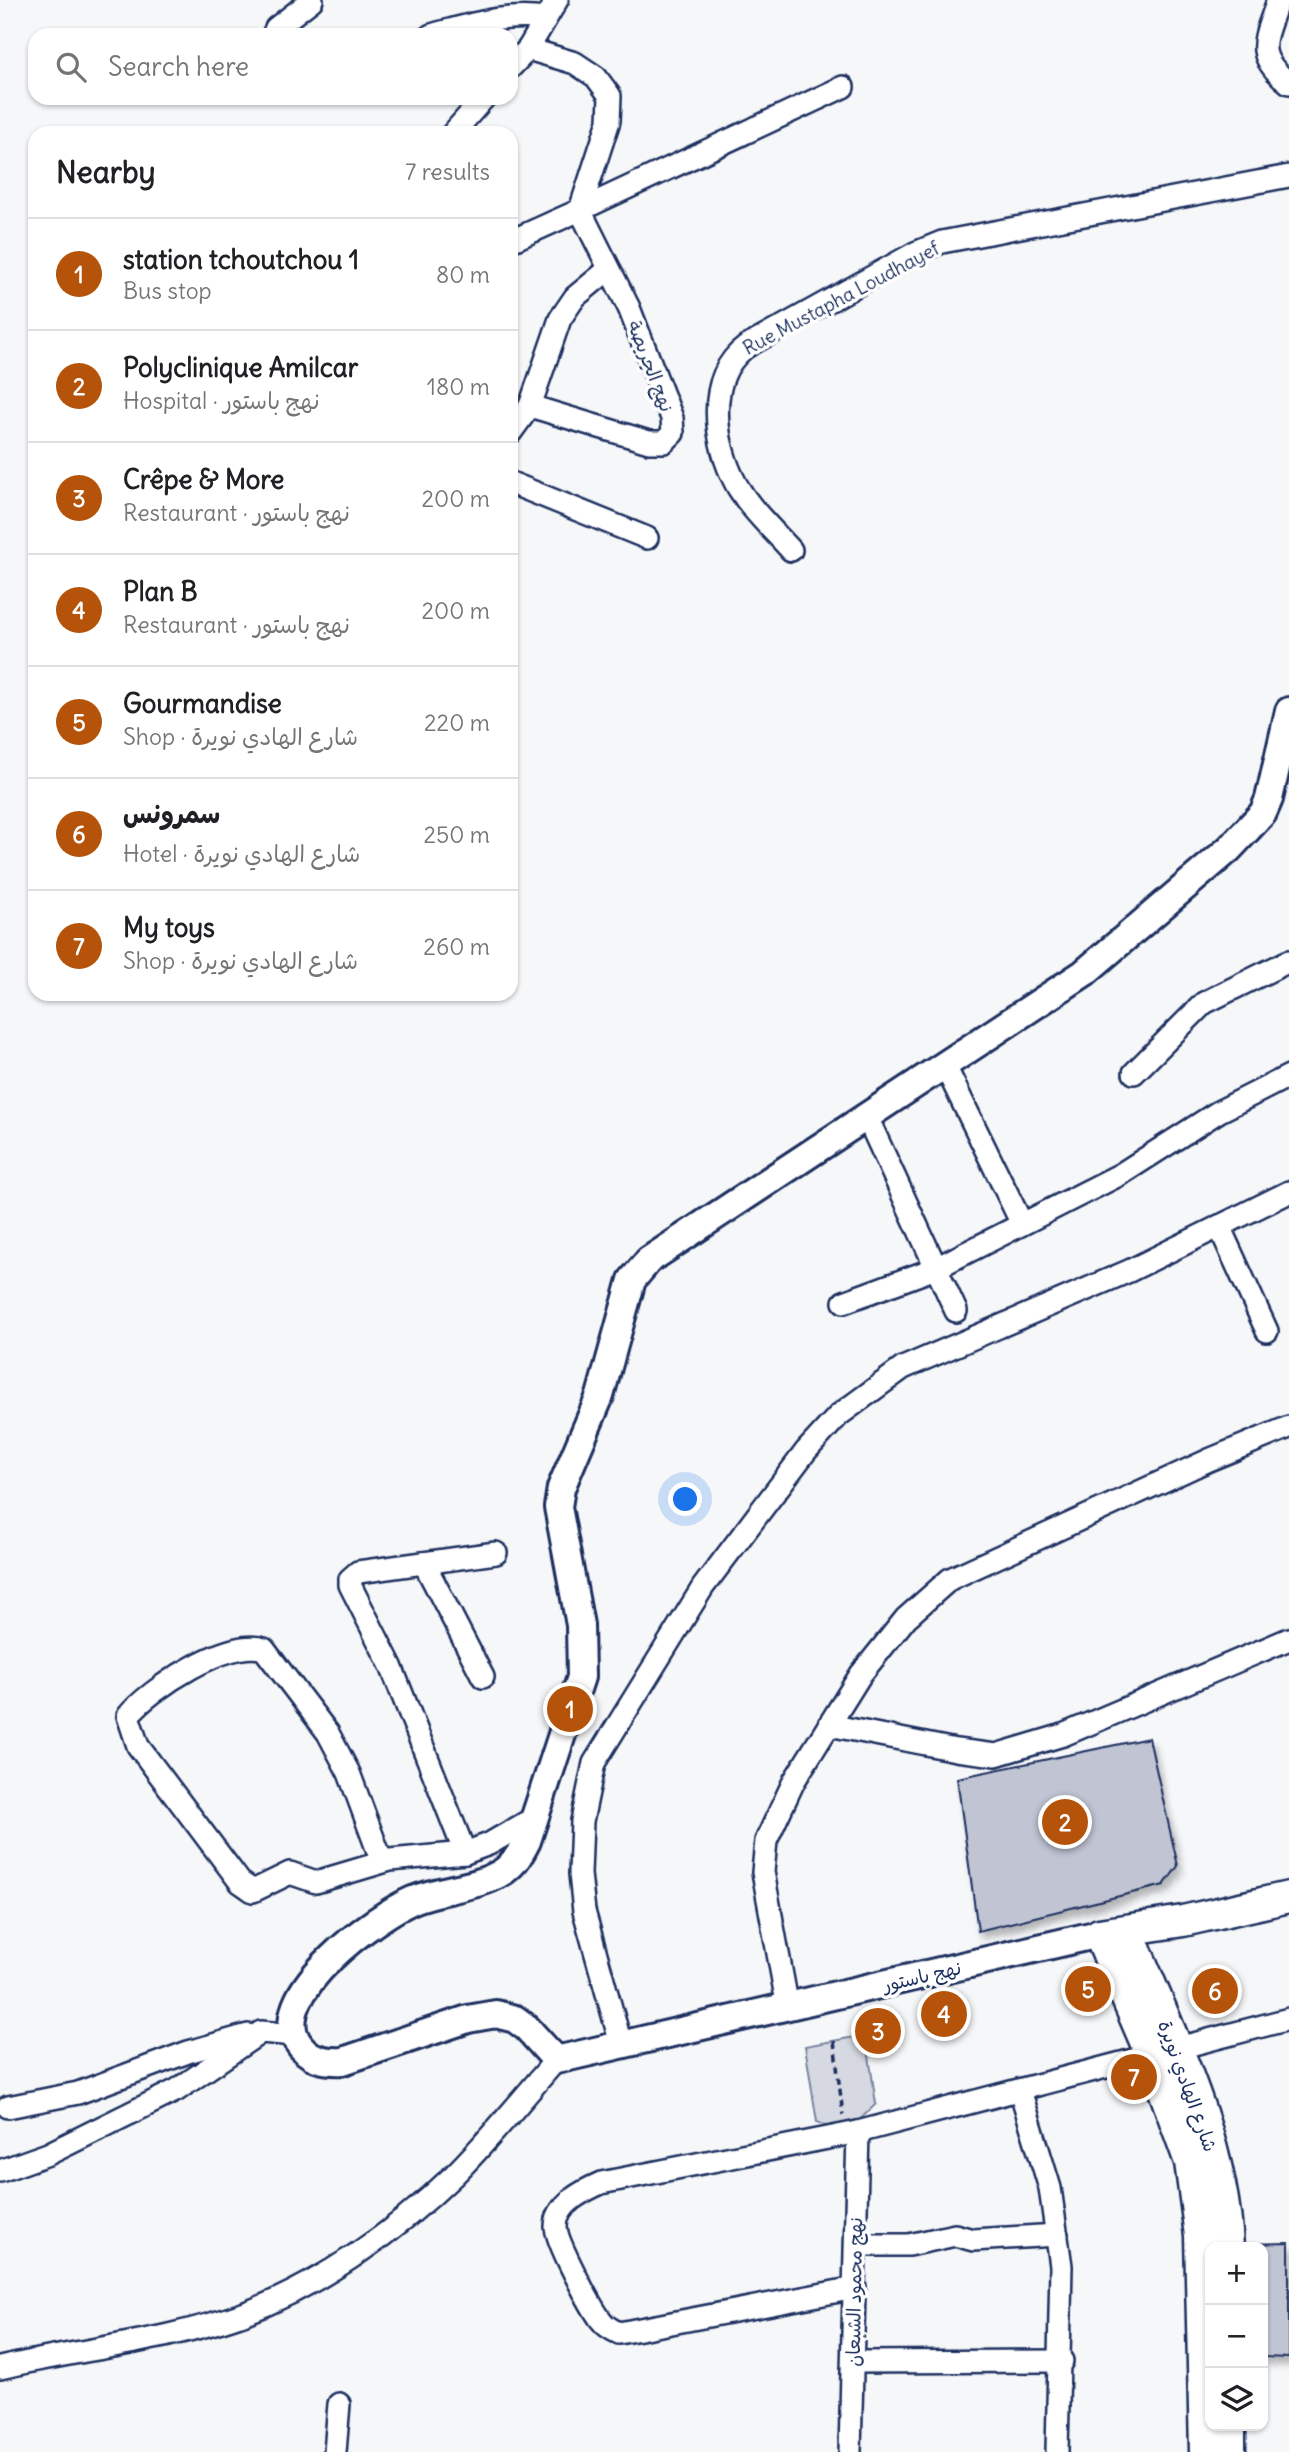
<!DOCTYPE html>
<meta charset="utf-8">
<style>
body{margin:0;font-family:Delius,"Playpen Sans Arabic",sans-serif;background:#f2f2f2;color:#202124}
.controls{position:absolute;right:21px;bottom:21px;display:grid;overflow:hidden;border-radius:14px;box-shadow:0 2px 5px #0004}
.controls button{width:63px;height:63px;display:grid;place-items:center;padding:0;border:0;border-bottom:2px solid #e0e0e0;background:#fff;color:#202124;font:35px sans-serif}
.you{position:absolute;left:686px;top:1500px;width:24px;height:24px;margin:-18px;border:5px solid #fff;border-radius:50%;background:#1a73e8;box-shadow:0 0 0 10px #1a73e833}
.badge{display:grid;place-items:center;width:46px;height:46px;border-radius:50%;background:#b45309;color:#fff;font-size:23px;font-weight:700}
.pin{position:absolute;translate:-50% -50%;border:4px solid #fff;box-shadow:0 2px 7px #0006}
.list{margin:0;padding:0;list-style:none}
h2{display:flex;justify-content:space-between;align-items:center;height:91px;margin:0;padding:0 28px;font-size:30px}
h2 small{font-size:23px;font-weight:400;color:#757577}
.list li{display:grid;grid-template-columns:46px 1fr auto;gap:21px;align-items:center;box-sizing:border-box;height:112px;padding:0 28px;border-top:2px solid #e0e0e0}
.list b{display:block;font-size:26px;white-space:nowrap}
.list p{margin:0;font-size:23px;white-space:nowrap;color:#757577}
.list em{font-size:23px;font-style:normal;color:#757577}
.icon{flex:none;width:38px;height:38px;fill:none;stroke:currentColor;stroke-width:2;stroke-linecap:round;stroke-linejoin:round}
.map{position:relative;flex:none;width:1289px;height:2452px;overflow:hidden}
.search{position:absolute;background:#fff;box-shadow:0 2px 5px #0004;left:28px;top:28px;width:490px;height:77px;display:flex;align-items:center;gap:18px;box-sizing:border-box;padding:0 24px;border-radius:21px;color:#757577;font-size:26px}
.panel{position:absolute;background:#fff;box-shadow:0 2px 5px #0004;left:28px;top:126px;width:490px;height:875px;border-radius:21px}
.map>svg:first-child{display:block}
.park{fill:#d6d9e2;stroke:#7884a0;stroke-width:2}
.building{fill:#c0c4d3;stroke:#1b2f5e;stroke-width:2;filter:url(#shadow)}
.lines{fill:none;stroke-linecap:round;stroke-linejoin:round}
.minor-casing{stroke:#1b2f5e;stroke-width:26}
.tertiary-casing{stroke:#1b2f5e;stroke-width:32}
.secondary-casing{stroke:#1b2f5e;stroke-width:35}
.path{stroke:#1b2f5e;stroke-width:3.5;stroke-dasharray:7 5;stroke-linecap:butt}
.minor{stroke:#fff;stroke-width:21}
.tertiary{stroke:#fff;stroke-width:26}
.secondary{stroke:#fff;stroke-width:30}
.labels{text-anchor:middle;stroke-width:7;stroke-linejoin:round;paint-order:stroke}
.street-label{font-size:19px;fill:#1b2f5e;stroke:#fff}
</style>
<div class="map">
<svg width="1289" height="2452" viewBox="0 0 1289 2452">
<defs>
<filter id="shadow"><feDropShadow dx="4" dy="7" stdDeviation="3.5" flood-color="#0004"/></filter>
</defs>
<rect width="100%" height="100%" fill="#f6f7f9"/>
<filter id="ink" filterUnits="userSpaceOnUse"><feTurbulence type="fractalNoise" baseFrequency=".0143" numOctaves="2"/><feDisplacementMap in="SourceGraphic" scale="14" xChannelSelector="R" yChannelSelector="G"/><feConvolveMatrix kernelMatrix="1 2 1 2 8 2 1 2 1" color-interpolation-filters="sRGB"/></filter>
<g filter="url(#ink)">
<path class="park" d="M866,2035L876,2104L845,2134L817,2122L805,2046Z"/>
<g class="building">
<path d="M1149,1738L1178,1866L1164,1885L978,1931L957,1778Z"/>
<path d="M1289,2243V2358L1263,2357V2247H1243L1242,2244Z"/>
</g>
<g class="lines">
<g class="minor-casing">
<g id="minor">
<path d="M1278,0C1265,40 1252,54 1289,83"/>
<path d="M273,35L276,28L312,0"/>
<path d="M431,35C469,25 505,13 545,19"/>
<path d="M511,67L528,49L557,0"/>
<path d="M453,133L484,98"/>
<path d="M511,241L580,210L609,121L610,96L596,77L575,63L528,49"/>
<path d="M530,406L560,319L575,297L609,269"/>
<path d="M511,432L530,406L649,442H664L673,433L672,418L629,308L580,210L843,87"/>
<path d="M511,483L647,538"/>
<path d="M791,550C773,530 750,509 736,484C714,443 705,377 746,347L915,253L942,242L1289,176"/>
<path d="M945,1066L1022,1224"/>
<path d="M1134,1073L1204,1003L1289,961"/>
<path d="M866,1115L956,1311"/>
<path d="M1219,1226L1267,1331"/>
<path d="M844,1302L936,1268L1121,1174L1218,1112L1289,1076"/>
<path d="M424,1563L483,1677"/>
<path d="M829,1725L956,1750L996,1755L1063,1735L1289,1639"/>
<path d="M465,1853L391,1666L350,1585V1579L358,1572L496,1553"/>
<path d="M382,1862L349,1773L328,1733L264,1649C230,1637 149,1689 128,1716L138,1746L240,1882L253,1891L290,1873L316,1882L390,1860L465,1853L489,1844L534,1818"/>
<path d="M788,2008L763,1872L766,1841L794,1781L861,1674L906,1618L950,1579L1209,1460L1289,1427"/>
<path d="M621,2044L584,1911L580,1874L582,1821L594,1763L703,1587L806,1451L839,1415L903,1368L1129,1271L1289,1192"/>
<path d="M1020,2090L1050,2188L1061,2266L1057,2452"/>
<path d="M8,2107L78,2093L188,2052L248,2035"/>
<path d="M0,2171L48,2154L177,2090L261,2032L294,2035"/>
<path d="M856,2245H909L955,2235L973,2240L1057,2235"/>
<path d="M855,2288L619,2333C612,2330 606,2327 601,2320C591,2307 556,2241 556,2227C556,2204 583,2191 601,2183L858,2132L1289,2019"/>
<path d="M853,2362L1062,2361"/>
<path d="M0,2368C81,2349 164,2342 243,2314C320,2285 395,2232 454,2175C490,2139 523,2098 556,2060"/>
<path d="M335,2452L339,2404"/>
<path d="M850,2452L858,2132"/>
</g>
</g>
<g class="tertiary-casing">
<path id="tertiary" d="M1099,1934L556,2060L527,2028L515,2019L496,2014L468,2019L343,2061C324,2062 308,2059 297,2041C269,1993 376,1916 413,1900C442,1888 479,1888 504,1871C515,1863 521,1853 527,1841L581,1677L580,1625L558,1507L561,1488L600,1396L632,1280L649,1260L1084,973L1229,849L1263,813L1269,799L1289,711"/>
</g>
<g class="secondary-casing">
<g id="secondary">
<path d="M1128,1931C1169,2031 1223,2137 1228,2247"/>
<path d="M1230,2426V2452"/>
<path d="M1205,2452L1200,2235L1190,2162L1151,2055L1099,1934L1183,1921L1289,1897"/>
</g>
</g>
<path class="path" d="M834,2041L843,2115"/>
<use href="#minor" class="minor"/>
<use href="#tertiary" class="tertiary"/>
<use href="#secondary" class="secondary"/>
</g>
</g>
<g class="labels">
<g class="street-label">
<text transform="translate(841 298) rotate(-28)" y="7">Rue Mustapha Loudhayef</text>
<text transform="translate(651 366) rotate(69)" y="7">نهج الجريصة</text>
<text transform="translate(922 1976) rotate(-13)" y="7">نهج باستور</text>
<text transform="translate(1188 2086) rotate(70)" y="7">شارع الهادي نويرة</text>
<text transform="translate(854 2292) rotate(-89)" y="7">نهج محمود الشبعان</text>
</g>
</g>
</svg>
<div class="controls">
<button>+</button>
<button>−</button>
<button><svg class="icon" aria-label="layers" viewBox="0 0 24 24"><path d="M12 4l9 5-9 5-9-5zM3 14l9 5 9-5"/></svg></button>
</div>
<div class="you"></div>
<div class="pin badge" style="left:570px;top:1709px">1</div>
<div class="pin badge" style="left:1065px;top:1822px">2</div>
<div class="pin badge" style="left:878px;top:2031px">3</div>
<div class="pin badge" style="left:944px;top:2014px">4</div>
<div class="pin badge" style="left:1088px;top:1989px">5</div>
<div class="pin badge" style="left:1215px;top:1991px">6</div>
<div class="pin badge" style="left:1134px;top:2077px">7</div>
<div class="search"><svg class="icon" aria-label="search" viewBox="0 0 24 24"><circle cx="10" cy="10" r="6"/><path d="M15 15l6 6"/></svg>Search here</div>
<section class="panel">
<h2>Nearby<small>7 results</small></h2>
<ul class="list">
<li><span class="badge">1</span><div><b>station tchoutchou 1</b><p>Bus stop</p></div><em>80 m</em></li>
<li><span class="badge">2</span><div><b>Polyclinique Amilcar</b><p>Hospital · نهج باستور</p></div><em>180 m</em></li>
<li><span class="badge">3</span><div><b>Crêpe &amp; More</b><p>Restaurant · نهج باستور</p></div><em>200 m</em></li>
<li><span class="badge">4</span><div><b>Plan B</b><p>Restaurant · نهج باستور</p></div><em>200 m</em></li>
<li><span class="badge">5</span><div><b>Gourmandise</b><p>Shop · شارع الهادي نويرة</p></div><em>220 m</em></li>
<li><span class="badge">6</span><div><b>سمرونس</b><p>Hotel · شارع الهادي نويرة</p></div><em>250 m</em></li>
<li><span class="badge">7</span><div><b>My toys</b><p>Shop · شارع الهادي نويرة</p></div><em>260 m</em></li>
</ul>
</section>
</div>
